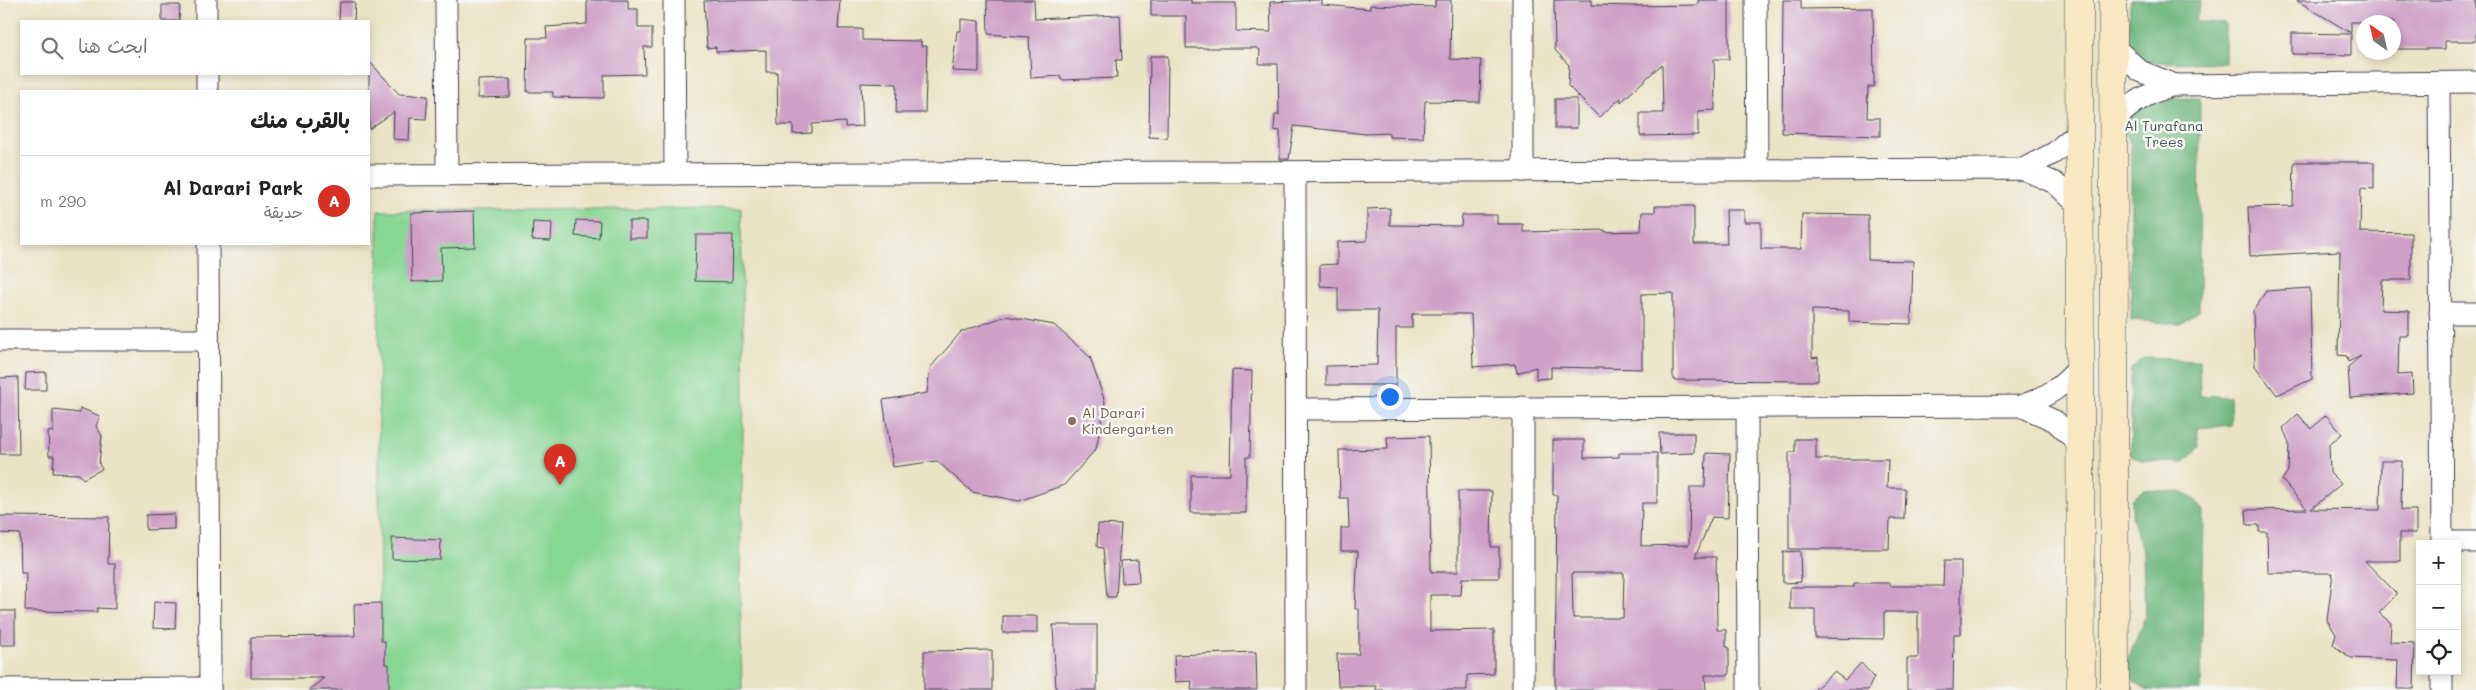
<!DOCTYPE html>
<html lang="ar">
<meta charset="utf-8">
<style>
body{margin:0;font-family:Mali,"Playpen Sans Arabic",sans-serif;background:#f6f6f6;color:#222;direction:rtl}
.controls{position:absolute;right:15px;bottom:15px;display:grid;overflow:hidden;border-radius:0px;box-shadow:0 2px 8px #0003}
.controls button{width:45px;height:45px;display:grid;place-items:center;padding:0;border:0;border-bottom:1px solid #e0e0e0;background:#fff;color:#222;font:25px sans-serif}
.compass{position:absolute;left:2356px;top:15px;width:45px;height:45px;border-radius:50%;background:#fff;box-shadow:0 2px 8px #0003;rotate:326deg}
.you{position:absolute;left:1389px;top:396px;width:18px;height:18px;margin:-12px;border:4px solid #fff;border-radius:50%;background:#1a73e8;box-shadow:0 0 0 8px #1a73e833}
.badge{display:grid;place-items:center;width:32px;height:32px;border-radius:50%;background:#d93025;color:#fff;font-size:16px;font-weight:700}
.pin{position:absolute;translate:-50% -41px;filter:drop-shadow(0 1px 2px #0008)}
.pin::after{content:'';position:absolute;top:26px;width:18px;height:15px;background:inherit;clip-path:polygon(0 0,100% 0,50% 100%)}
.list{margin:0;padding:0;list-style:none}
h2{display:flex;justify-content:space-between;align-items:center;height:65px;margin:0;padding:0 20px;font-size:21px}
h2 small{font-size:16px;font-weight:400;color:#767676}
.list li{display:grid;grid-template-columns:32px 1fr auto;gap:15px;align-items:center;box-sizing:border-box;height:90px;padding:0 20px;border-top:1px solid #e0e0e0}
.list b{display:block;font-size:19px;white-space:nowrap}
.list p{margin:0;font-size:16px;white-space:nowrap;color:#767676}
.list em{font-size:16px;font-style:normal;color:#767676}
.icon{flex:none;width:28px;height:28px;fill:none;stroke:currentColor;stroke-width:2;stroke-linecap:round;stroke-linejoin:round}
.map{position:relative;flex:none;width:2476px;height:690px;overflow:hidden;direction:ltr}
.search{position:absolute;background:#fff;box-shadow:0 2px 8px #0003;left:20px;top:20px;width:350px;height:55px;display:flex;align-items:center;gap:12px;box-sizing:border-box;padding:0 18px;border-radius:0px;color:#767676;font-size:19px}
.panel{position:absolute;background:#fff;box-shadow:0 2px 8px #0003;left:20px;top:90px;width:350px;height:155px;border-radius:0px;direction:rtl}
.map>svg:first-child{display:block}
.green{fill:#88d694;stroke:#557c68}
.forest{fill:#6eb77e;stroke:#486c5c}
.building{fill:#cea0c7;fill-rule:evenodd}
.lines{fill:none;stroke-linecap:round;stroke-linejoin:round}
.minor-casing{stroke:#403f50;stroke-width:23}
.secondary-casing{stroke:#403f50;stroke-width:29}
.minor{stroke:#fff;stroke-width:21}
.secondary{stroke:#f9e7c3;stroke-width:28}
.education-dot{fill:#8d6e63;stroke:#f6f6f2;stroke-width:2}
.labels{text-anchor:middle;stroke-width:5;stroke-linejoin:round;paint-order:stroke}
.park-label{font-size:14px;fill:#415856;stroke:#f6f6f2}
.education-label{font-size:14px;fill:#785e54;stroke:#f6f6f2;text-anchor:start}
</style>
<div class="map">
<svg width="2476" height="690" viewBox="0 0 2476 690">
<rect width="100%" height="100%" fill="#f6f6f2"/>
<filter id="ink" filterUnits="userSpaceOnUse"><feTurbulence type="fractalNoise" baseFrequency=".02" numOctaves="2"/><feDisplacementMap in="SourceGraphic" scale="10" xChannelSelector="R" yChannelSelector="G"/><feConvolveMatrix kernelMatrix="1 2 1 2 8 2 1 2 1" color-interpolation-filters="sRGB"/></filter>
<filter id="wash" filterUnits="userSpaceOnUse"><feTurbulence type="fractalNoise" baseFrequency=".0096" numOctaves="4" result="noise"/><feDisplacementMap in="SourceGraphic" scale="20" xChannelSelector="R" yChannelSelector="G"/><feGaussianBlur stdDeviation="1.12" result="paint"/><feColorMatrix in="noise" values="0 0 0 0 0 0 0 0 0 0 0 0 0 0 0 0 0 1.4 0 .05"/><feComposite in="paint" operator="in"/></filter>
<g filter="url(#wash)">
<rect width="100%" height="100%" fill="#ebe3c5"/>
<path class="green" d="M741,208L744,393L740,577L742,690H380L378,211Z"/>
<g class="forest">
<path d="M2130,0H2201L2196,22L2225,23V63L2145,62L2131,52L2121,33L2130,25Z"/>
<path d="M2200,98L2199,311L2180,324L2131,320V145L2123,131L2131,113L2151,99Z"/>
<path d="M2144,358L2199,360L2200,395L2230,397L2231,425L2197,428L2199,447L2184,463L2142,461L2131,455V369Z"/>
<path d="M2144,490C2170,492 2190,487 2204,511L2201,690H2148L2134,681L2125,666L2145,617L2143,554L2132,516V499Z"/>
</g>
<g id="blocks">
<g class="building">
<path d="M587,0H628V9H638V28H652V47H644L645,74L604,75V98L553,97V92H527L528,38H547L546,27L587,24Z"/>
<path d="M723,0H840L838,29H862V40L921,41V46H927L925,113H896L897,84L861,83L863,126L845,127V122L812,124V133L793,134V125H778L777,72H766V50L716,52V47L707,48L704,1Z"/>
<path d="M987,0H1034L1035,19L1120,15L1122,60H1116L1117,78L1061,80L1060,76L1031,78L1029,37L988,34Z"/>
<path d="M1151,0H1191V3H1236V31L1271,32L1270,2L1322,0V5L1370,9V5L1435,7V0H1451L1450,59L1481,60L1480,102L1425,101L1423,138L1389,137V133L1366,134L1294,126L1289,159H1280V131L1274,130L1275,115H1279L1278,64H1259L1260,50L1256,48H1186V16H1151Z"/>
<path d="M1554,0H1592V5L1631,6L1698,5V0H1729V59H1714L1715,110L1698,111V135L1640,136V113H1663L1662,64L1621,102V98L1599,117L1568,86L1569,65L1555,50Z"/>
<path d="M1783,0H1801V9L1873,8L1874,87H1868L1867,118H1880V136L1782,133Z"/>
<path d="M2296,0H2476V41H2445V49H2394V22H2351V33Z"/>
<path d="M340,2H355L354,21H339Z"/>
<path d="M162,5H180L179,21H162Z"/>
<path d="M961,19L979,21V72L952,71L957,31H961Z"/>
<path d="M2292,33L2351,34V55L2292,54Z"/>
<path d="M1150,56H1168L1167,138L1149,137Z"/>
<path d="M369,61L399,94L428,96L426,119L410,118L409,140L393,139L394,112L369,129Z"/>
<path d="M510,79V97L478,98V80Z"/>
<rect x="1555" y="99" width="22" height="29"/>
<path d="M2294,162H2374V189L2361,188L2360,232L2411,233V280H2382L2381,310L2409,311V336H2399L2398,375L2412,374L2413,393L2350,398L2348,367L2361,356L2348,362L2347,356L2338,355L2340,251L2250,256L2248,207L2293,206Z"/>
<path d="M1655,206H1694V244H1727L1726,210H1744V222H1761V249H1801L1802,214L1868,215V260L1913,261L1911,324L1849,322V311L1812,310V358L1818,357V381L1673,380V293L1642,294V369L1551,367V378L1536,379V367L1517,373L1515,364L1473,367L1471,314H1412V328H1396V385H1326V366L1377,365L1378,310H1338V287L1320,286V265L1337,264V242L1367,241V209L1390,208V225L1461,226L1462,215H1497V224H1523V232L1605,230V232L1641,231L1642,212H1655Z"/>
<path d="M474,211L475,247L441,248L442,281L412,282L411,213Z"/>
<path d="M576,220L600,221L599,238L575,236Z"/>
<rect x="629" y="221" width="18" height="17"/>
<path d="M533,222L552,223L551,241L532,240Z"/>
<path d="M696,235H733L732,282L695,281Z"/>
<path d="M2310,288L2312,379L2277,395L2255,366L2253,311L2266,291Z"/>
<path d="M1006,316L1054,325L1090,357L1105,402L1096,449L1064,485L1019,501L972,492L937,461L893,467L883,400L927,393L930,368L961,332Z"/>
<path d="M1232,370L1252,371L1250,457H1246V513H1191V475H1230Z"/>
<path d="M46,372V390H25L26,373Z"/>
<path d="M18,377L19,454H0V378Z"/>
<path d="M80,408L100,416L96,426L102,436L99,464L102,469L83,479L79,474L53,473L54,456H49L48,431L53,432V410L80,413Z"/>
<path d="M2298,414L2311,429L2326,415L2342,434L2329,444L2330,473L2341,484L2311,509L2380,510L2381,461H2402L2401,510H2416V533H2400V561H2365L2397,594L2379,613L2391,623L2390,642L2415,643L2414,689H2397L2398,660L2351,658L2333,645L2336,634L2327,620L2333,573H2268L2267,532H2259V525H2247L2246,510L2307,509L2282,480L2288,471L2289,443L2283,428Z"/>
<path d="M1659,433H1694V453L1660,454Z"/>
<path d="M1429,436L1431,572H1458V491H1492L1491,547H1499V578H1462L1461,595H1430V631L1494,630V674L1467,675V690H1376V686H1338L1337,654H1359V609H1355L1358,551H1341V528H1349L1348,498H1340L1339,450L1388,449L1387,437Z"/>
<path d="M1795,439H1816V459H1888L1887,488H1905L1904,519H1890L1889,549H1789V452H1795Z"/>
<path d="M1553,440H1584V458L1619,457V453H1657V503H1642L1641,546L1689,545L1690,487H1705L1706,453L1730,454L1728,518L1712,517L1695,557H1716L1717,630H1726V647H1729V675H1705L1706,690H1555L1557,495H1553ZM1572,573H1624L1623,618H1573Z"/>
<path d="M174,514V529L146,530V515Z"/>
<path d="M0,516L109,517L108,564H115V609L97,608V612L25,611L26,573H21L20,534L0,533Z"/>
<path d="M1098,524L1121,525L1116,597H1107L1103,548L1097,547Z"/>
<path d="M392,538L441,540L440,560L392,559Z"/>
<path d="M1800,551L1801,582L1783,583V552Z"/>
<path d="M1138,560L1139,582L1122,583L1121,561Z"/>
<path d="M1944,561H1961V634H1954L1953,690H1907V658H1918V612H1884V639L1815,638V609H1790V587H1854V583H1890V586H1943Z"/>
<path d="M154,602L176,603L175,629L153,628Z"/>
<path d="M381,603V641H385V664H389V690H309L324,678H251V637L355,636L354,604Z"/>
<rect x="0" y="611" width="15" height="34"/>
<rect x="1003" y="616" width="34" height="17"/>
<path d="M1053,625H1097V690H1056Z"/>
<path d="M992,650V690H924V651Z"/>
<path d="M1256,652L1257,690H1191L1192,681L1175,682L1174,655Z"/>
<path d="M1861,663L1874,677L1868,690H1814L1834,672L1845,680Z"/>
</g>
</g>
</g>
<g filter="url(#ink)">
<use href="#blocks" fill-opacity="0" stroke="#403f50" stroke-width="1"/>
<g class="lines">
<g class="minor-casing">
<g id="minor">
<path d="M206,0V21"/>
<path d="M446,0L447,175"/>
<path d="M674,0L675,174"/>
<path d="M1756,0L1757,170"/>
<path d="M2113,46L2140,71L2175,85"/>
<path d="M207,74V91"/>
<path d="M2439,83L2442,544"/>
<path d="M2114,121C2132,102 2150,92 2175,85L2476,82"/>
<path d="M2023,169L2054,153L2080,130"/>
<path d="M1523,171V0"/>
<path d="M1295,172L1296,690"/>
<path d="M369,175L2023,169L2055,183L2080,207"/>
<path d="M208,244L210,690"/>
<path d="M2440,313H2476"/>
<path d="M0,340H208"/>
<path d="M2021,406L2055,421L2081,446"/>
<path d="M1523,407V690"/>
<path d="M1747,407L1748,690"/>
<path d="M1296,409L2021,406C2047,397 2064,386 2081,365"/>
<path d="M2442,542H2476"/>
<path d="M2442,671V690"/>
<path d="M0,689L210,688"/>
</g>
</g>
<g class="secondary-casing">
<g id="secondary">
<path d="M2079,0L2081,690"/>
<path d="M2113,0L2115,690"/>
</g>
</g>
<use href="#minor" class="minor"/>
<use href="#secondary" class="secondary"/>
</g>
</g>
<circle class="education-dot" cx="1072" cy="421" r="5"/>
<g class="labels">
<g class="park-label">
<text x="2164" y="131">Al Turafana<tspan x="2164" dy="16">Trees</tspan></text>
</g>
<g class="education-label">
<text x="1082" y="418">Al Darari<tspan x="1082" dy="16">Kindergarten</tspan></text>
</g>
</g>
</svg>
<div class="controls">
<button>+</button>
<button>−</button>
<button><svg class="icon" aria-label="locate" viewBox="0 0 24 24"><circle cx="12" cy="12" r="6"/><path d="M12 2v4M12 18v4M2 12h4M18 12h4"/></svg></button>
</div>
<svg class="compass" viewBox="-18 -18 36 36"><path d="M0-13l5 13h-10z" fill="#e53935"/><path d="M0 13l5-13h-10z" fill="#767676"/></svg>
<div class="you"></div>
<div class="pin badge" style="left:560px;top:485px">A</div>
<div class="search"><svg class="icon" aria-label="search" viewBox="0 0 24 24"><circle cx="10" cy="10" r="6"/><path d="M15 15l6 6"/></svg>ابحث هنا</div>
<section class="panel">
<h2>بالقرب منك<small></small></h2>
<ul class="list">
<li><span class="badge">A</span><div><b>Al Darari Park</b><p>حديقة</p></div><em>290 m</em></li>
</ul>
</section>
</div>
